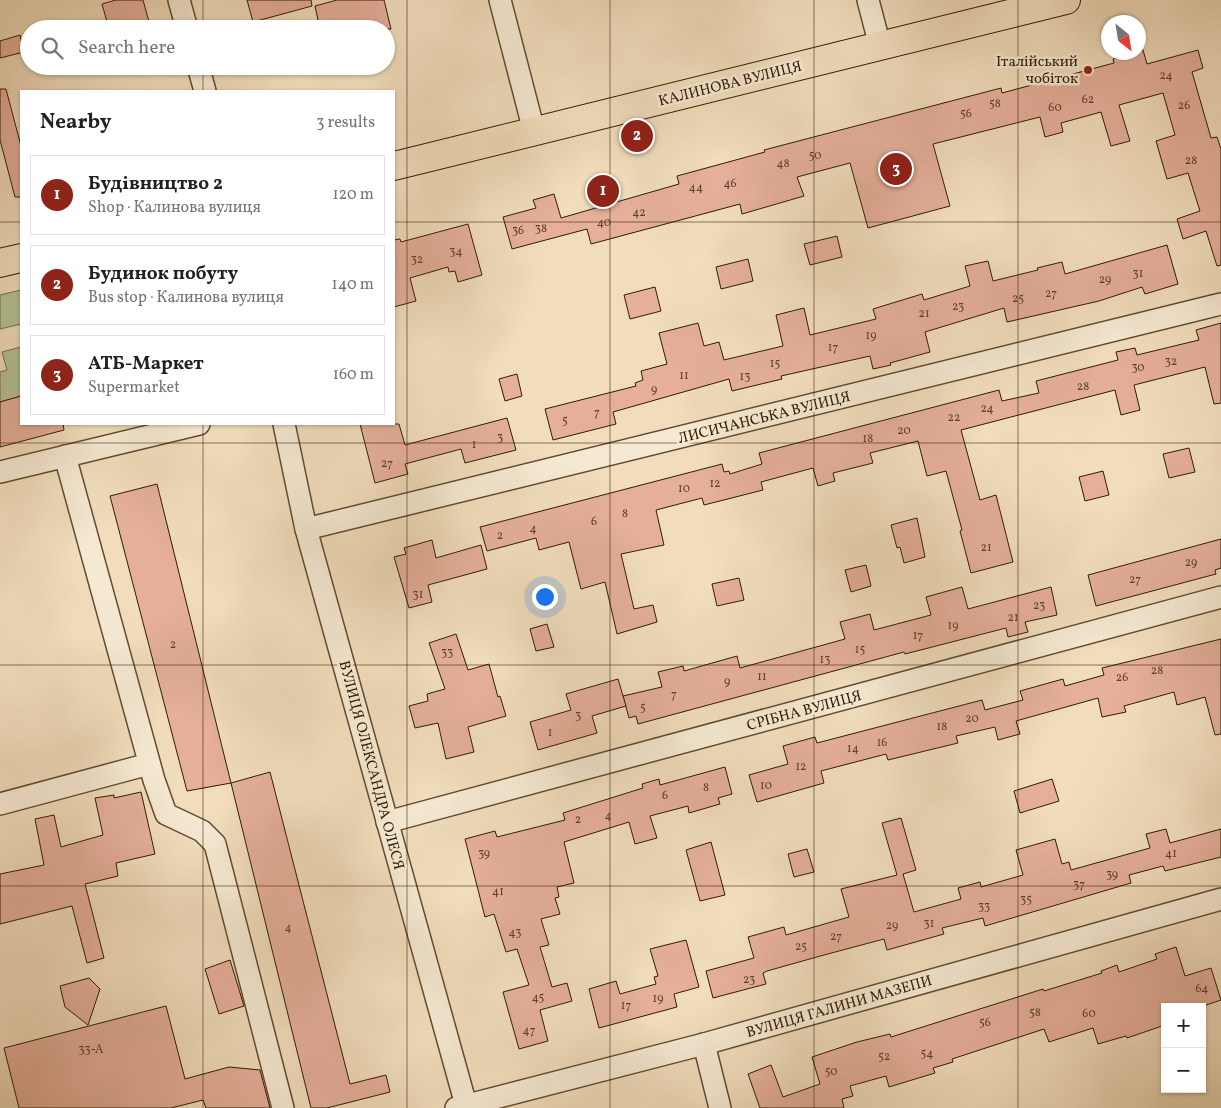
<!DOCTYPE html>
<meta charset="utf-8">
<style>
body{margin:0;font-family:Vollkorn,serif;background:#f2f2f2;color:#202124}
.controls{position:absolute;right:15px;bottom:15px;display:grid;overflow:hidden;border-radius:0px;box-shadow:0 1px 4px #0004}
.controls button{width:45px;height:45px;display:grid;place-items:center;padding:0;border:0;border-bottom:1px solid #e0e0e0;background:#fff;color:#202124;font:25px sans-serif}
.compass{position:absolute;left:1101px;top:15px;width:45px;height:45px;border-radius:50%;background:#fff;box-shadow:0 1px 4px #0004;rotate:150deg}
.you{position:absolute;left:544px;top:596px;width:18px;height:18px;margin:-12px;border:4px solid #fff;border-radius:50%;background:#1a73e8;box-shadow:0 0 0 8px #1a73e833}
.badge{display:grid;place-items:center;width:32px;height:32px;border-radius:50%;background:#8f2418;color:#fff;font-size:16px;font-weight:700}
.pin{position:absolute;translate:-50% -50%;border:2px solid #fff;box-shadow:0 1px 5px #0006}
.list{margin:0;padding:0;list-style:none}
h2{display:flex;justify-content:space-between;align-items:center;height:65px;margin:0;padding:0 20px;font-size:21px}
h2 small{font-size:16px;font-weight:400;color:#757577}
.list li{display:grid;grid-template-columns:32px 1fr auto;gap:15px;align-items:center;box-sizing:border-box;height:80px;margin:0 10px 10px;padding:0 10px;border:1px solid #e0e0e0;border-radius:0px}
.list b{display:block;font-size:19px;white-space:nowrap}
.list p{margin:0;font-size:16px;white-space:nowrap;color:#757577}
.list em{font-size:16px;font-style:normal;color:#757577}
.icon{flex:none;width:28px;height:28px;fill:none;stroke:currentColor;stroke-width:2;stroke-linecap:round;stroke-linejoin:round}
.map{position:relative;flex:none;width:1221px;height:1108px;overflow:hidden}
.search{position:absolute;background:#fff;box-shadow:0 1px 4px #0004;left:20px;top:20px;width:375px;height:55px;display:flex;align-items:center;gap:12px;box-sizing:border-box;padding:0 18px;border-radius:28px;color:#757577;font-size:19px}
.panel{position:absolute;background:#fff;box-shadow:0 1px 4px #0004;left:20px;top:90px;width:375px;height:335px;border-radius:0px}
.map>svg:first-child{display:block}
.green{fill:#b5c294;stroke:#736e4a}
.building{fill:#e5af9a;stroke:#311b01}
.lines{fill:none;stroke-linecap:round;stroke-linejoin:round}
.minor-casing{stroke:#614c30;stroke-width:24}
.major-casing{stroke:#311b01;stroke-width:30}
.minor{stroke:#f6e9d3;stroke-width:21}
.major{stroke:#f1ddbc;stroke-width:28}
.grid{fill:none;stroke:#311b01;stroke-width:1;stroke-opacity:0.55}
.poi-dot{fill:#8f2418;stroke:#f6e9d3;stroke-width:2}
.labels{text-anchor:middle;stroke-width:5;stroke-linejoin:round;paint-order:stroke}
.number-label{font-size:12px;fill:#5e4027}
.poi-label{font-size:15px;fill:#311b01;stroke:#f6e9d3;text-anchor:end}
.street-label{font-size:15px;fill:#311b01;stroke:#f6e9d3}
</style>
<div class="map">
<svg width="1221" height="1108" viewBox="0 0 1221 1108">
<rect width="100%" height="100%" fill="#f1ddbc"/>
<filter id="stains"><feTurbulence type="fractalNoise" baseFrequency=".004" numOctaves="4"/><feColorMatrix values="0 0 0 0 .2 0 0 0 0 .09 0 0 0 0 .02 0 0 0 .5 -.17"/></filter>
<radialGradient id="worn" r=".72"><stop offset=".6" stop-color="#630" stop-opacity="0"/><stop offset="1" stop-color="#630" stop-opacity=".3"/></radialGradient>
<g class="green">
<path d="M21,290V324L0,329V295Z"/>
<path d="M21,347V396L0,402V372L7,370L2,352Z"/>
</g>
<g class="building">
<path d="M116,0H143L151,29H109L102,4Z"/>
<path d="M247,0H311L312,6L253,22Z"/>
<path d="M337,0H384L391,29H320L315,6Z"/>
<path d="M20,35L24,52L0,58V41Z"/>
<path d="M1143,50L1147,64L1198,50L1203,68L1192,72L1211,138L1217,137L1221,149V265L1217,266L1206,231L1183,239L1177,219L1200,211L1188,173L1167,179L1156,141L1175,135L1163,93L1119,105L1130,141L1111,146L1101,112L1061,123L1063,132L1045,137L1040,117L933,144L950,206L868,228L850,163L797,177L804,196L742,214L740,204L591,244L587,229L512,249L503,217L536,208L533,200L554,194L561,218L679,184L677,176L765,152L764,150L1001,88L1002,93L1114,63L1113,59Z"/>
<path d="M0,89H6L21,146V197H15L0,140Z"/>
<path d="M468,224L482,275L458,282L455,271L449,272L448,267L410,278L416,301L394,307V240L400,239L401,242Z"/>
<path d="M837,236L842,257L810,265L804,244Z"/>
<path d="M1167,245L1178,284L1145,294L1142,287L1099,301L1007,322L1004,308L925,332L930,352L890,363L891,365L873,369L870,356L781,376L782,379L732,391L729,379L613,412L616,424L553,440L545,409L636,386L635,383L643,380L641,371L667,364L659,333L698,323L704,346L719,342L724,360L783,346L776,315L804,308L810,335L876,319L873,309L922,294L924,300L970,286L965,266L988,261L993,281L1038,270L1037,268L1062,262L1065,274Z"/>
<path d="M748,259L753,281L721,289L716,267Z"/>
<path d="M655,287L661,311L630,319L624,295Z"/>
<path d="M1221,323V403L1214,404L1205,367L1134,385L1140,410L1121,415L1115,390L961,430L980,500L996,495L1013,562L971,573L960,531L962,530L946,471L927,476L918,441L870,453L873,463L833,473L835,481L818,486L813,468L761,482L763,490L704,505L702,498L656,510L664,545L621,554L634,609L653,605L657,622L617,634L605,582L581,589L569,542L539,550L536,538L487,551L480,527L722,464L724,472L729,471L730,474L762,464L759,453L999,390L1002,401L1039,393L1036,381L1118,360L1116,352L1135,348L1137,355L1199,340L1196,330Z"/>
<path d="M517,374L522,396L505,401L499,379Z"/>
<path d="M21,396V424H63L64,430L0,447V402Z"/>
<path d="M507,418L516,450L465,463L461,449L405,464L408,474L375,483L360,424H399L405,445Z"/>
<path d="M1189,448L1195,472L1169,478L1163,454Z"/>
<path d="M1103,471L1109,495L1085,501L1079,477Z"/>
<path d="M157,484L231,783L187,791L110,496Z"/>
<path d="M917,518L925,557L904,563L900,547L897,548L891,525Z"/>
<path d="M1221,539V568L1215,570L1216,574L1096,606L1088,575Z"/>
<path d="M432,540L436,558L481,545L487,569L428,585L432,602L409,608L394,557L406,554L404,548Z"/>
<path d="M866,565L871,586L851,592L845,570Z"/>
<path d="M739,578L744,600L717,606L712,584Z"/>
<path d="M962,587L968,609L1051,587L1057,615L1025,622L1028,632L1008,637L1006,628L905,654L904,652L638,724L636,716L629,718L623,696L662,687L658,672L683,666L684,671L737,656L740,668L845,639L840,622L870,614L874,630L931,615L926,597Z"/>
<path d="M547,624L554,647L536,651L530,629Z"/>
<path d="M456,634L468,670L489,664L498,697L500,696L506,716L468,727L474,752L446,759L438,723L415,728L409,706L428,701L427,694L445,689L429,643Z"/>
<path d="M1221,639V734L1215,735L1205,697L1177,705L1174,692L1124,706L1126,712L1102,717L1098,698L1016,721L1020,734L998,740L995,727L956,736L958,743L888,760L886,754L821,771L824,783L757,802L749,775L788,764L783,746L815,737L817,743L982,700L985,710L1023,700L1020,691L1063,679L1065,686L1104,675L1102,668Z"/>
<path d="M618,679L626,706L592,716L597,733L538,750L530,722L571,710L566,694Z"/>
<path d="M725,767L732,794L718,798L720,804L689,813L688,806L650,816L657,838L635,844L629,822L564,842L574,883L557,887L559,897L555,898L560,914L541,919L549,945L540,947L552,987L567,983L572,1001L540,1010L548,1041L519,1049L503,992L529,985L517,949L506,952L494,914L485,917L465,839L495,831L497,837L565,820L563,813L643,788L642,784L659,779L660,785Z"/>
<path d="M270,772L350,1084L386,1075L390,1092L327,1108H311L231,783Z"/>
<path d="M1052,779L1059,801L1020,813L1014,791Z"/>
<path d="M141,792L155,854L116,863L118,876L85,884L104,958L87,963L72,906L0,924V874L44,865L35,819L54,815L61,847L103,835L95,798L114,795V798Z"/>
<path d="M901,818L916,870L903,874L914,912L961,899L958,888L980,882L981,887L1023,875L1016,850L1055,839L1062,864L1069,862L1071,870L1150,848L1146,834L1166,829L1170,843L1221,829V857L1165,871L1163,866L1129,875L1131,883L985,926L983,918L942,928L944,934L887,950L884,939L824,955L767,971L763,973L766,984L713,998L706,971L754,958L748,937L784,927L786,935L849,917L841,889L897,875L882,823Z"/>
<path d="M711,842L725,895L700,901L686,850Z"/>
<path d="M807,849L814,872L794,877L788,854Z"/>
<path d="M686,940L699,987L674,994L677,1007L599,1028L589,989L616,981L620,994L656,984L654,977L658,976L650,949Z"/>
<path d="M1176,947L1185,976L1211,968L1221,1000L1200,1007H1165V1025L1127,1038L1126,1036L1098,1044L1093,1028L1049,1042L1044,1029L952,1059L953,1062L933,1068L935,1073L889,1087L886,1076L850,1086L853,1096L842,1099L844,1108H760L748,1074L771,1065L783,1097L820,1084L812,1057L857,1042L890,1034L891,1037L1043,989L1044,991L1102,973L1101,971L1117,965L1119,972L1157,959L1155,954Z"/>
<path d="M230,960L244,1006L219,1014L205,969Z"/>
<path d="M89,978L100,989L88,1025L65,1007L60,986Z"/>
<path d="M166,1006L185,1079L229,1067L260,1070L270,1108H206L203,1100L171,1108H19L4,1048Z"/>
</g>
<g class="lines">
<g class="minor-casing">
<g id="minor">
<path d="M179,0L187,29"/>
<path d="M500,0L534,131"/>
<path d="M868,0L880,46"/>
<path d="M198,66L205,91"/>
<path d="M284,424L306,529L466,1105"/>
<path d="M65,456L154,780L166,814L202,831L215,844L283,1108"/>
<path d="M0,472L199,424"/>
<path d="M306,529L1221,304"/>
<path d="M0,804L149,764"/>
<path d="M387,822L1221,597"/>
<path d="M704,1044L720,1108"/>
<path d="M456,1108L704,1044L1221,899"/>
</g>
</g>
<g class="major-casing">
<g id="major">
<path d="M394,166L1066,0"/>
<path d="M0,263L21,258"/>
</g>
</g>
<use href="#minor" class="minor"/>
<use href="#major" class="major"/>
</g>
<path class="grid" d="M203,0V29M407,0V1108M610,0V1108M814,0V1108M1018,0V1108M203,66V91M0,222H21M394,222H1221M203,424V1108M0,443H1221M0,665H1221M0,886H1221"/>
<circle class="poi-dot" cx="1088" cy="70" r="5"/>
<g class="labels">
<g class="number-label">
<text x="1166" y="79">24</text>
<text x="1088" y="103">62</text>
<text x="995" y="107">58</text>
<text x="1184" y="109">26</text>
<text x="1055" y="111">60</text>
<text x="966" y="117">56</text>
<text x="815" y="159">50</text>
<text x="1191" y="164">28</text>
<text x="783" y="167">48</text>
<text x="730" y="187">46</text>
<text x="696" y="191">44</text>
<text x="639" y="216">42</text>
<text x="604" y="226">40</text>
<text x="541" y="232">38</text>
<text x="518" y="234">36</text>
<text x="456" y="255">34</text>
<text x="417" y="263">32</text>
<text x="1138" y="277">31</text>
<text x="1105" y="283">29</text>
<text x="1051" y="297">27</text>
<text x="1018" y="302">25</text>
<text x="958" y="310">23</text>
<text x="924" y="317">21</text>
<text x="871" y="339">19</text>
<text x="833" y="351">17</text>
<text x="1171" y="365">32</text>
<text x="775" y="367">15</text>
<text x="1138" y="371">30</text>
<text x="684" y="379">11</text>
<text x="745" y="380">13</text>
<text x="1083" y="390">28</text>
<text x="654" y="393">9</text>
<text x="987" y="412">24</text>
<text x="597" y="416">7</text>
<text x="954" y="421">22</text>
<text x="565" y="424">5</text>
<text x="904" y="434">20</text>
<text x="500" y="441">3</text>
<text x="868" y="442">18</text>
<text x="474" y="448">1</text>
<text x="387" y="467">27</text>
<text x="715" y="487">12</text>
<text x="684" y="492">10</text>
<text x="625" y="517">8</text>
<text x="594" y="525">6</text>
<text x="533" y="532">4</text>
<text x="500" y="539">2</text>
<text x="986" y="551">21</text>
<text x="1191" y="566">29</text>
<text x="1135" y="583">27</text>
<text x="418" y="598">31</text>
<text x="1039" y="609">23</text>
<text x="1013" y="621">21</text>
<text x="953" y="629">19</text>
<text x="918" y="639">17</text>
<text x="173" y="648">2</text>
<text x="860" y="653">15</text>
<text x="447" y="656">33</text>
<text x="825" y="663">13</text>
<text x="1157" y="674">28</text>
<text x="762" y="680">11</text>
<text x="1122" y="681">26</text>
<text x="727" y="685">9</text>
<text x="674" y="698">7</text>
<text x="643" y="711">5</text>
<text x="578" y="719">3</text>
<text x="972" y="722">20</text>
<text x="942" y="730">18</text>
<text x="550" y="736">1</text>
<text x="882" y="746">16</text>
<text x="853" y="752">14</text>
<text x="801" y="770">12</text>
<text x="766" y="789">10</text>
<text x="706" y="791">8</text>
<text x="665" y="799">6</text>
<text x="608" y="819">4</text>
<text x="578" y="823">2</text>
<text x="484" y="857">39</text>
<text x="1171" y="857">41</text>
<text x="1112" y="878">39</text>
<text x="1079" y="888">37</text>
<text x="498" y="895">41</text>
<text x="1026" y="903">35</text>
<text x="984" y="910">33</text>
<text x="929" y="927">31</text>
<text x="892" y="929">29</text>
<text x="288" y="931">4</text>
<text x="515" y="936">43</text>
<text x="836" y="940">27</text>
<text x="801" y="950">25</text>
<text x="749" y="983">23</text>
<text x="1202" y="992">64</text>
<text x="538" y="1001">45</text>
<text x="658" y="1002">19</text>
<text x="626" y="1009">17</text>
<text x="1035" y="1016">58</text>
<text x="1089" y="1017">60</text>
<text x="985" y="1026">56</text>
<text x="529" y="1034">47</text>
<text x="91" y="1053">33-А</text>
<text x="927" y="1057">54</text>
<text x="884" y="1060">52</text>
<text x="831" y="1075">50</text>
</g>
<g class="poi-label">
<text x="1078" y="66">Італійський<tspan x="1078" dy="17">чобіток</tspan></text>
</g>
<g class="street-label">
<text transform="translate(730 83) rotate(-14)" y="5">КАЛИНОВА ВУЛИЦЯ</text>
<text transform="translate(764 417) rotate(-14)" y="5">ЛИСИЧАНСЬКА ВУЛИЦЯ</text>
<text transform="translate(804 710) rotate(-15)" y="5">СРІБНА ВУЛИЦЯ</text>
<text transform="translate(372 765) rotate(75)" y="5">ВУЛИЦЯ ОЛЕКСАНДРА ОЛЕСЯ</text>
<text transform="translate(839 1006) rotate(-16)" y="5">ВУЛИЦЯ ГАЛИНИ МАЗЕПИ</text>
</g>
</g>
<rect width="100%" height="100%" filter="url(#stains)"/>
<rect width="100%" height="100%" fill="url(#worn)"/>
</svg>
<div class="controls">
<button>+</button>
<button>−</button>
</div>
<svg class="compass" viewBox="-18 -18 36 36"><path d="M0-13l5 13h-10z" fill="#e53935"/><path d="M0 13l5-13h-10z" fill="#757577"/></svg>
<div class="you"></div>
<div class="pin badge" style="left:603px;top:191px">1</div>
<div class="pin badge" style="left:637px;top:136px">2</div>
<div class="pin badge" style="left:896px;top:169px">3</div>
<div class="search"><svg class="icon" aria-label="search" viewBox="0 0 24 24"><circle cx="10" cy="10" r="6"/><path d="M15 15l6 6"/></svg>Search here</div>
<section class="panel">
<h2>Nearby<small>3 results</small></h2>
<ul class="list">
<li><span class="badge">1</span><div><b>Будівництво 2</b><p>Shop · Калинова вулиця</p></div><em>120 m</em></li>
<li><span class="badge">2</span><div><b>Будинок побуту</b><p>Bus stop · Калинова вулиця</p></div><em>140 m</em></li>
<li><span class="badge">3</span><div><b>АТБ-Маркет</b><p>Supermarket</p></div><em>160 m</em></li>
</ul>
</section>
</div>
